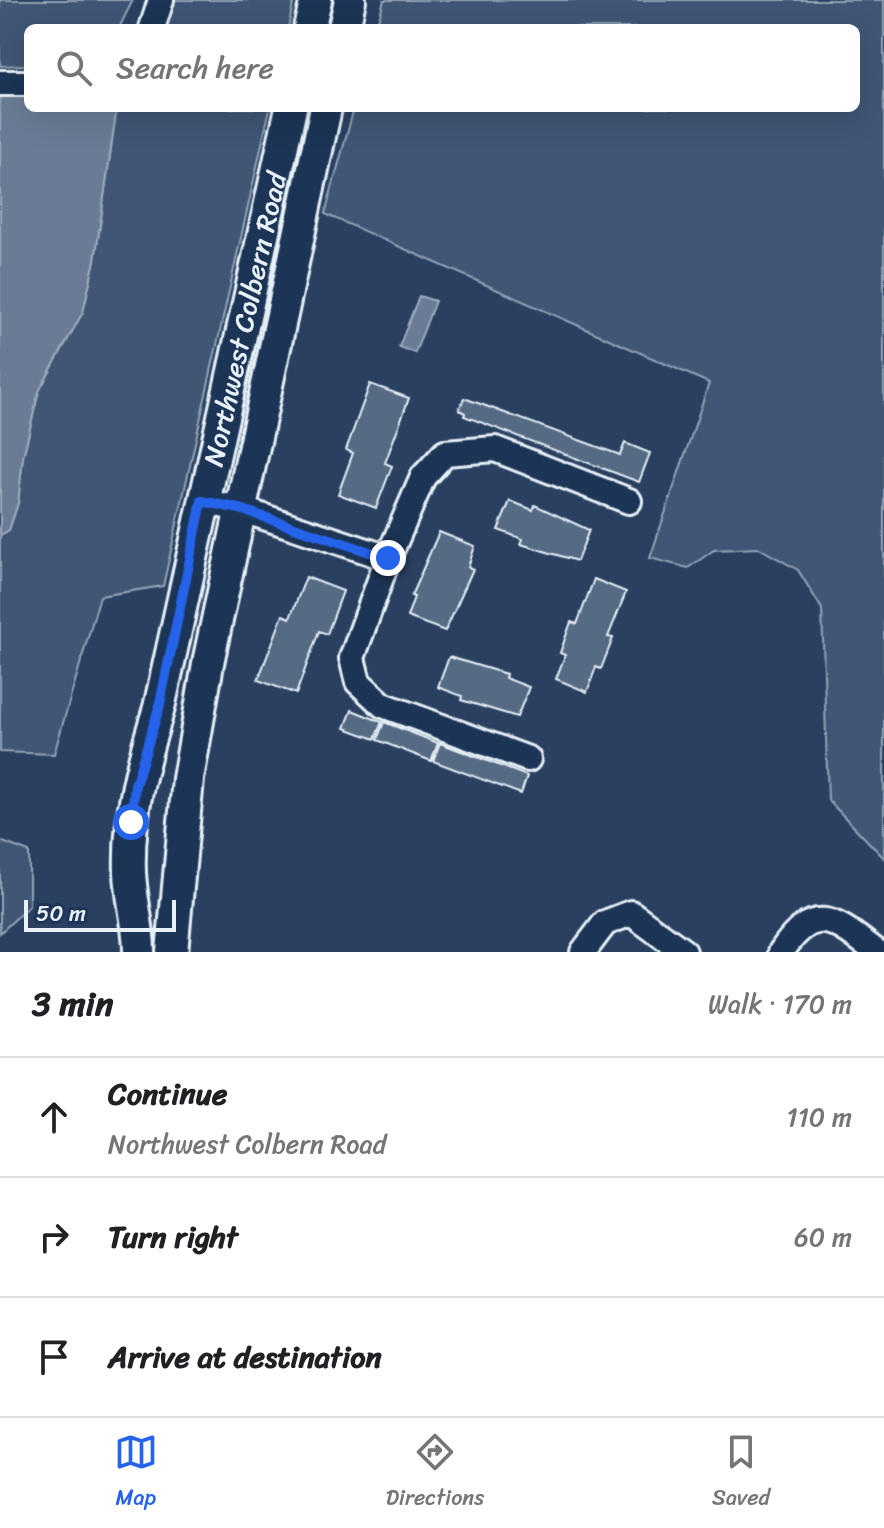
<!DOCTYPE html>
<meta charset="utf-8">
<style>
body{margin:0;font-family:Sriracha,sans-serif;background:#f6f6f6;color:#202124}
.scale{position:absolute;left:24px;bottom:20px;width:152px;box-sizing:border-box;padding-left:8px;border:4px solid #e8f1f8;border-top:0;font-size:22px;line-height:28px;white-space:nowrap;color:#e8f1f8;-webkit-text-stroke:6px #1d3557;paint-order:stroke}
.stop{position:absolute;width:24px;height:24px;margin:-18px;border:6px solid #2563eb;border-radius:50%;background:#fff}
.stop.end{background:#2563eb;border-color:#fff;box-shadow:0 2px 8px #0008}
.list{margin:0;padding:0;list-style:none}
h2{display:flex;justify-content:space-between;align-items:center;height:104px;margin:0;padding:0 32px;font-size:34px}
h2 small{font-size:26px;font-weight:400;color:#757577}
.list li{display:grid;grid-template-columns:52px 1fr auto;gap:24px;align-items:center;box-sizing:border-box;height:120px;padding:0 32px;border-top:2px solid #e0e0e0}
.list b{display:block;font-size:30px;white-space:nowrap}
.list p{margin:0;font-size:26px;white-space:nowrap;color:#757577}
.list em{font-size:26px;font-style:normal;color:#757577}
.icon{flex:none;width:44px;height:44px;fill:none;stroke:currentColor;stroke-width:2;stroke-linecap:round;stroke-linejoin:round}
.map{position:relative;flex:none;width:884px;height:952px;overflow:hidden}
.search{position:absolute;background:#fff;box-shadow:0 8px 32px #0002;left:24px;right:24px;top:24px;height:88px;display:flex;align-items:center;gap:20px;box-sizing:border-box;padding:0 28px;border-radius:12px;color:#757577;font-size:30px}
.sheet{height:464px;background:#fff}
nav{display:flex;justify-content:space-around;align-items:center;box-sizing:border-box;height:112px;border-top:2px solid #e0e0e0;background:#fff;font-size:22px;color:#757577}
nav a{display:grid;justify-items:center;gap:4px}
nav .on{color:#2563eb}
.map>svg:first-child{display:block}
.green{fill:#415774;stroke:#94a4b6;stroke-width:2}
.water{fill:#6b7c95;stroke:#9dabbd;stroke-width:2}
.building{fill:#556a83;stroke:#e8f1f8;stroke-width:2}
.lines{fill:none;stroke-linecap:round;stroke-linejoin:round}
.minor-casing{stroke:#e8f1f8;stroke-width:30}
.major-casing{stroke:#e8f1f8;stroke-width:36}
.minor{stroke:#1d3557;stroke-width:24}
.major{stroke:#1d3557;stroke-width:30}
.route{stroke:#2563eb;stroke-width:10}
.labels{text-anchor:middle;stroke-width:6;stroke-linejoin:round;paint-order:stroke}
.street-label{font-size:28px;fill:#e8f1f8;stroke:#1d3557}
</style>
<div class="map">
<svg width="884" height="952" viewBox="0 0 884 952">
<rect width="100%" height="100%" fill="#294061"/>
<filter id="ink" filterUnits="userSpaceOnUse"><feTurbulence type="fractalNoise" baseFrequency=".0125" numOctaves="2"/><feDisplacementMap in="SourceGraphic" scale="16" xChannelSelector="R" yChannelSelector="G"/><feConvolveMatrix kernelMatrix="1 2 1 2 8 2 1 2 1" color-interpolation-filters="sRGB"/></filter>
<g filter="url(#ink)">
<g class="green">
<path d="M0,0H133L119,28H28V65L0,66Z"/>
<path d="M172,0H294L288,28H164Z"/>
<path d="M384,0H884V858L828,800L822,609L798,570L759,548L714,550L688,568L650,558L709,383L325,214L354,108H856V28H376Z"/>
<path d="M113,108H270L163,586L100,596L54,754L0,752V535L9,530L18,503L23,457L39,391L83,312L95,260L116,113Z"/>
<path d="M0,841L29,852V906L0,933Z"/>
</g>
<g class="water">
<path d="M0,93H28V108H113L116,113L95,260L83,312L39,391L23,457L18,503L9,530L0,535Z"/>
<path d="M419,296L435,301L415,353L399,347Z"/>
</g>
<g class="building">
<path d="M370,384L409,398L385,463L392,466L376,508L338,494L353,453L346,450Z"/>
<path d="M464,398L620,455L625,443L650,453L639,482L464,416L465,413L459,410Z"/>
<path d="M510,501L533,510L535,505L589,530L577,561L521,544L523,539L498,530Z"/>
<path d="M439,532L475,546L468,567L473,569L445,631L407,617L414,597L411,596Z"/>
<path d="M306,577L343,591L327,634L319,631L296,694L258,680L283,615L290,618Z"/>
<path d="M594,579L626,592L608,637L613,638L601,669L596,667L587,692L556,679L565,655L560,653L571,622L577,624Z"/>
<path d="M449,657L506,674L505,678L529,687L517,717L461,700L462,696L438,687Z"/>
<path d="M352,710L382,722L375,739L345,728Z"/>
<path d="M384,722L438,743L431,761L377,740Z"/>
<path d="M440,743L527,776L521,794L433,761Z"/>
</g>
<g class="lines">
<g class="minor-casing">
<g id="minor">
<path d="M152,28L161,0"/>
<path d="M0,83H28"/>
<path d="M202,501L240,509L388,558L352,658L358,682L383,705L528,759"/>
<path d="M388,558L423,477L445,453L495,449L629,501"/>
<path d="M583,952L605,923L631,913L684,952"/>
<path d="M781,952C816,900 836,922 877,952"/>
</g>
</g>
<g class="major-casing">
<g id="major">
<path d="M309,28L316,0"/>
<path d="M344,28L350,0"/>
<path id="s1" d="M139,952C139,925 131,899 130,872C128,814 142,763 159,708L291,108"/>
<path d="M172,952L188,779L209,658L326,108"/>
</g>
</g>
<use href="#minor" class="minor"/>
<use href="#major" class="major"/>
</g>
</g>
<g class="lines" filter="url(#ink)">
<path class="route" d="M131,822L135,785L159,708L202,501L240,509L388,558"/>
</g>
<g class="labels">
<g class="street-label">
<text dy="10" stroke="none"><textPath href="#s1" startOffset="646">Northwest Colbern Road</textPath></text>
</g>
</g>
</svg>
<div class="scale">50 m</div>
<div class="stop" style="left:131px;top:822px"></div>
<div class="stop end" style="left:388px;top:558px"></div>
<div class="search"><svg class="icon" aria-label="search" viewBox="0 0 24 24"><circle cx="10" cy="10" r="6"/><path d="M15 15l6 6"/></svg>Search here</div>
</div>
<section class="sheet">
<h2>3 min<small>Walk · 170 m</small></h2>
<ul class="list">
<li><svg class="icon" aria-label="ahead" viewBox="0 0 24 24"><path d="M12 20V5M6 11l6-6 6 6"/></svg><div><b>Continue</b><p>Northwest Colbern Road</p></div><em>110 m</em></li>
<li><svg class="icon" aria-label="right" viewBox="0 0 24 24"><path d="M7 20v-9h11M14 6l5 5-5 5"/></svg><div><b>Turn right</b></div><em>60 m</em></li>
<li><svg class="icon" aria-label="arrive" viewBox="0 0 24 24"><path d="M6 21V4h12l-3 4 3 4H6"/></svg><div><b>Arrive at destination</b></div></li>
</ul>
</section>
<nav>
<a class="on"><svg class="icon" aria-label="map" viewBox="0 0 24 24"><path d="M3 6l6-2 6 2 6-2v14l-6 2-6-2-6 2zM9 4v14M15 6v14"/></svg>Map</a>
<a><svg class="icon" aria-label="directions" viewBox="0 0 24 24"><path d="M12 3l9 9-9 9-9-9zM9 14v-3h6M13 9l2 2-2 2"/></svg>Directions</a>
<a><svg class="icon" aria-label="saved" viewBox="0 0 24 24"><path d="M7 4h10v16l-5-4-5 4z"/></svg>Saved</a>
</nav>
